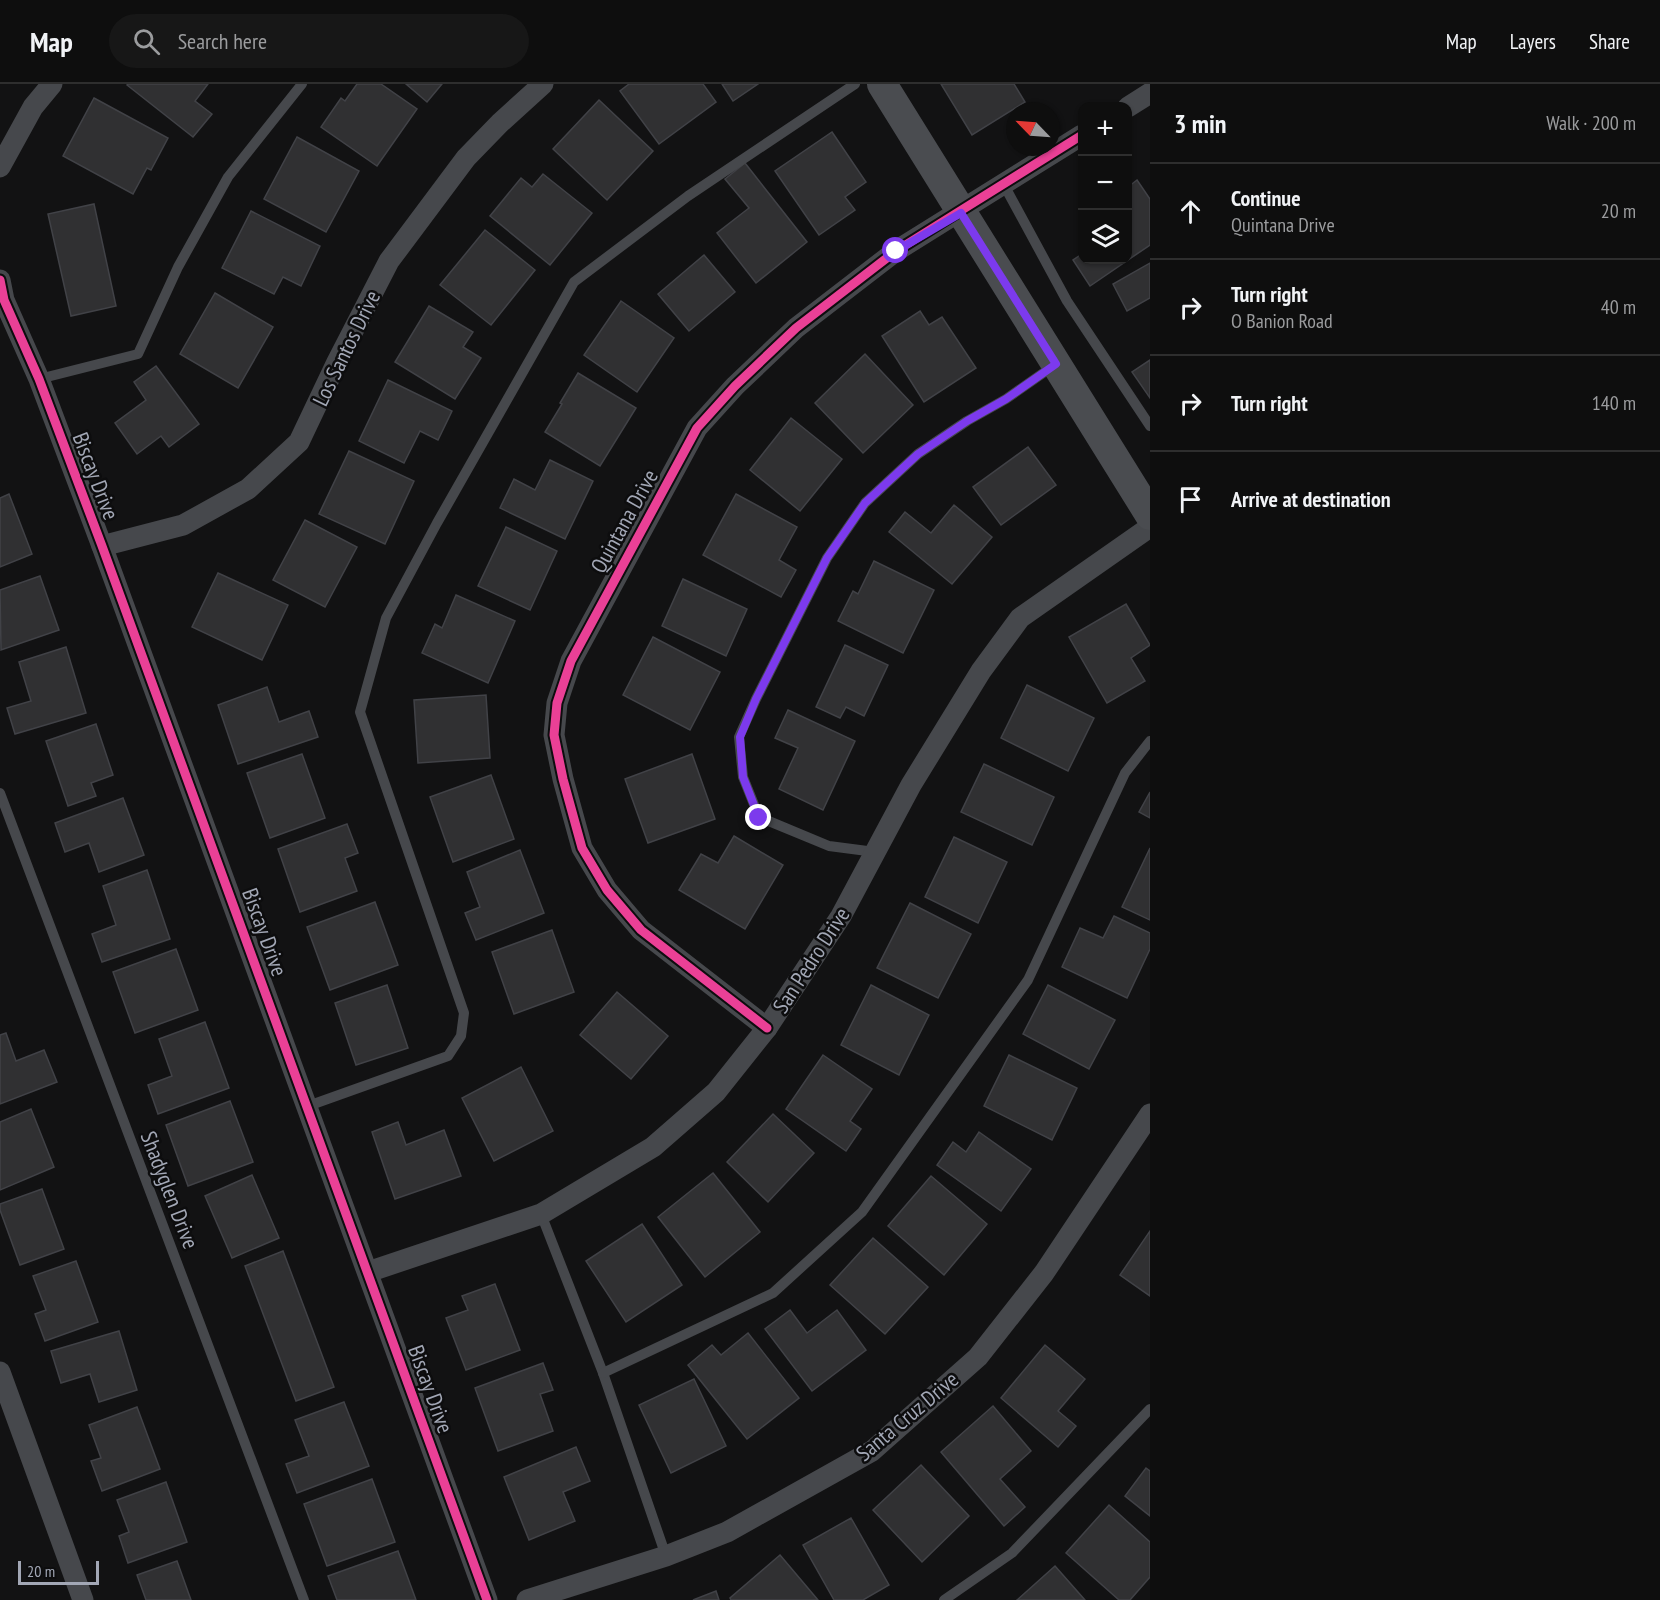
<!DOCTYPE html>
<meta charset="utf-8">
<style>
body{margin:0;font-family:"PT Sans Narrow",sans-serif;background:#171717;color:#f1f3f6}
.controls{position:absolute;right:18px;top:18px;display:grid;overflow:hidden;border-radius:12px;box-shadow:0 2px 4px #0004}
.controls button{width:54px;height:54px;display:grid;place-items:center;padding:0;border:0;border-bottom:2px solid #2e2e2e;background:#0e0e0e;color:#f1f3f6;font:30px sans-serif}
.compass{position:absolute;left:1006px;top:18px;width:54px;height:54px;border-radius:50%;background:#0e0e0e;box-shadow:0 2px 4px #0004;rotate:295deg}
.scale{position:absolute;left:18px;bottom:15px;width:81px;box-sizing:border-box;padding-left:6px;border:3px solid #a2a7b5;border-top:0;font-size:16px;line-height:21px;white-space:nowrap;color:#a2a7b5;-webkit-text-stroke:4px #0d0d0e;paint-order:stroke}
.stop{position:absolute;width:18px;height:18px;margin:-14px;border:4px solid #7c3aed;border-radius:50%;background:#fff}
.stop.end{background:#7c3aed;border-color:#fff;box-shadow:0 2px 6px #0008}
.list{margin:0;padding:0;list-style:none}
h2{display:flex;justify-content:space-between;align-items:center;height:78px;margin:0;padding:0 24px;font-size:26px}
h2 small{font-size:20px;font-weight:400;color:#9b9c9e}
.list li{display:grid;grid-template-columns:39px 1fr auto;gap:18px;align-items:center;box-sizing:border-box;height:96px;padding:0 24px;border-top:2px solid #2e2e2e}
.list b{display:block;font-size:22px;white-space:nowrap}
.list p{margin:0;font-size:20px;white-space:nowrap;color:#9b9c9e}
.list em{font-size:20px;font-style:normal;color:#9b9c9e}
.icon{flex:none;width:33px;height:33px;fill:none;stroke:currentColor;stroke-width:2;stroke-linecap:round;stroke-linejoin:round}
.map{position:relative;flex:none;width:1150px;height:1516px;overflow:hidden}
header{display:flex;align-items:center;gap:36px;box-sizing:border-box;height:84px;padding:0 30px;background:#0e0e0e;border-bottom:2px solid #2e2e2e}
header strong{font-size:28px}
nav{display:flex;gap:33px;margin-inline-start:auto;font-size:21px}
.search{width:420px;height:54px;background:#171717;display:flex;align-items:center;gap:15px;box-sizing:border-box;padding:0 21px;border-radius:33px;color:#9b9c9e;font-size:22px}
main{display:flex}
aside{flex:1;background:#0e0e0e}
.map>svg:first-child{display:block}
.building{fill:#303032;stroke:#414247;stroke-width:1.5}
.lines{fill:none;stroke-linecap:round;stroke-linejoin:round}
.lane{stroke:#46484c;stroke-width:10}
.street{stroke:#46484c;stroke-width:21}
.secondary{stroke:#4a4c50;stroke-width:30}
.cycleway-casing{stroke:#0d0d0e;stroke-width:13}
.cycleway{stroke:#ea4096;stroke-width:9}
.route{stroke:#7c3aed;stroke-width:8}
.labels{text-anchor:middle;stroke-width:5;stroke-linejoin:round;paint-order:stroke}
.street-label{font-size:22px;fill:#a2a7b5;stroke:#0d0d0e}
</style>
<header>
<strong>Map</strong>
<div class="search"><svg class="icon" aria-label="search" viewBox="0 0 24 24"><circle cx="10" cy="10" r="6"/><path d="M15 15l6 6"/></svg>Search here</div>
<nav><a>Map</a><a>Layers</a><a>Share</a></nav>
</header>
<main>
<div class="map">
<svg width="1150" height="1516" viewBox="0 0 1150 1516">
<rect width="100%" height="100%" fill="#121213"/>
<g class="building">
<path d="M128,0H208L195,17L212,30L193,53L127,1Z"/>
<path d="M357,0H381L417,25L377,82L321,43L341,14L345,17Z"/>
<path d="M406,0H442L427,18Z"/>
<path d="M629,0H703L716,18L659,60L620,7Z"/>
<path d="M722,0H758L733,17Z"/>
<path d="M941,0H1014L1025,18L972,51Z"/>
<path d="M94,14L168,54L151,86L147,84L133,110L63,72Z"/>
<path d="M599,16L653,67L607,116L553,65Z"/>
<path d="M832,48L866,98L845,113L855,126L819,151L775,87Z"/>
<path d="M297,53L359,87L326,148L264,115Z"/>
<path d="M745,79L807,158L756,199L717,149L749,124L725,95Z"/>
<path d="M543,90L592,129L550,181L490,132L521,94L532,103Z"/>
<path d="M1137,96L1150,115V161L1090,202L1073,176L1082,170V176H1128V103Z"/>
<path d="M94,120L116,222L71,232L48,130Z"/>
<path d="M251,127L320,162L301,202L283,193L274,210L222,184Z"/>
<path d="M485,146L535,186L491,241L440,201Z"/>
<path d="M704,171L735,208L689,247L658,210Z"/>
<path d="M1150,179V214L1127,227L1113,200Z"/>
<path d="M215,209L273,243L238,304L180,270Z"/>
<path d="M621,217L674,254L637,308L584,271Z"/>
<path d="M429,222L473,248L463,263L481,274L455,315L395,278Z"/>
<path d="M920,227L929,241L942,233L976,284L924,318L882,252Z"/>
<path d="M865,270L913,321L863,369L815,319Z"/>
<path d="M1150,276V314L1132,288Z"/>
<path d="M156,282L199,340L169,363L161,352L137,370L115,339L146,316L134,298Z"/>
<path d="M578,289L636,324L600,382L545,348L562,320L560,319Z"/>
<path d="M388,296L452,327L438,356L420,347L404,379L359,357Z"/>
<path d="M791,334L842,375L800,427L750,386Z"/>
<path d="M1028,363L1056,401L1001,441L973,403Z"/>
<path d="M349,367L414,397L385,460L319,430Z"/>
<path d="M550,376L593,397L565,455L500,424L514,395L535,406Z"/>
<path d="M9,410L32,470L0,483V414Z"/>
<path d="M736,410L797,443L779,476L796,486L781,513L703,471Z"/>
<path d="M954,421L992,453L952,500L889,448L905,428L931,449Z"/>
<path d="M305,436L357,463L325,523L273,496Z"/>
<path d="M506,443L557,467L530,526L478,502Z"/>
<path d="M874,477L934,506L903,569L838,537L853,507L858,510Z"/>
<path d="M218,489L288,521L262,576L192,543Z"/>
<path d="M40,492L59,546L1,566L0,506Z"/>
<path d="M683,495L747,525L726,572L662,542Z"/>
<path d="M456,511L515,537L488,599L422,569L435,540L442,544Z"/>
<path d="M1126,520L1150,561L1131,574L1145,597L1107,619L1069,553Z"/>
<path d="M653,553L720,588L690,646L623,611Z"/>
<path d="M845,561L888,581L864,632L846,623L840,634L816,623Z"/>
<path d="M66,563L86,629L15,650L7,624L31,617L19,578Z"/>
<path d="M1027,601L1094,634L1068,687L1001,654Z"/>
<path d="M267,603L279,638L309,627L318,653L238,680L218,621Z"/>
<path d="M486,611L490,674L418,679L414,616Z"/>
<path d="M788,626L855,657L823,726L779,705L798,664L775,654Z"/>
<path d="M96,640L113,691L91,699L96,712L68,722L46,657Z"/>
<path d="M302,670L325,734L270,754L247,689Z"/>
<path d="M692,670L715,735L648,759L625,695Z"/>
<path d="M984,680L1054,713L1032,761L961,728Z"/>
<path d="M491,691L514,755L453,778L430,713Z"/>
<path d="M1150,708V734L1139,728Z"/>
<path d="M123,714L144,771L99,788L89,759L65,768L55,739Z"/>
<path d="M347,740L358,769L345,774L357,807L300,828L278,765Z"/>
<path d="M734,752L783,781L745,845L679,806L701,770L718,779Z"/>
<path d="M954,753L1007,778L978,839L925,813Z"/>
<path d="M1150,764V836L1122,823Z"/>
<path d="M520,766L544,829L476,856L465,829L480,823L467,788Z"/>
<path d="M147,786L170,855L102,878L92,850L116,841L103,802Z"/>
<path d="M375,818L398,881L330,906L307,843Z"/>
<path d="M910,819L971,850L938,914L877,884Z"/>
<path d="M1114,832L1150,849V865L1127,914L1062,883L1080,844L1103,854Z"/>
<path d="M552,846L574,908L514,930L492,868Z"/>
<path d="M176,865L198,926L135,949L113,888Z"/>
<path d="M387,901L408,964L356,981L335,919Z"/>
<path d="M871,901L929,931L899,991L841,961Z"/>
<path d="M1048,901L1115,936L1089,985L1023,950Z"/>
<path d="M617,908L668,952L631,995L580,951Z"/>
<path d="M205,938L229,1004L158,1030L148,1001L172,992L159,955Z"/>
<path d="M6,949L16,977L44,966L57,998L0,1020V951Z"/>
<path d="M823,971L872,1005L850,1037L861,1045L846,1067L786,1025Z"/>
<path d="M1009,971L1077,1004L1052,1056L984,1022Z"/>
<path d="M521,983L553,1047L494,1077L462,1014Z"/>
<path d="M230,1017L253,1078L188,1102L166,1041Z"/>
<path d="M31,1025L54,1083L0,1106V1038Z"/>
<path d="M773,1030L814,1069L768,1118L727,1078Z"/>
<path d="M398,1038L406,1061L444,1046L461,1092L395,1115L372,1048Z"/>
<path d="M979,1048L1031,1085L1001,1127L937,1081L953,1058L966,1068Z"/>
<path d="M713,1089L760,1148L705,1193L658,1133Z"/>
<path d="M252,1091L279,1154L232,1174L205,1112Z"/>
<path d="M931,1092L987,1140L944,1191L888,1142Z"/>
<path d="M42,1105L64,1165L20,1181L0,1126V1120Z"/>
<path d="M642,1140L682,1201L626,1238L586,1177Z"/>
<path d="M1150,1147V1212L1120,1191Z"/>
<path d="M873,1154L928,1203L885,1250L830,1201Z"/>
<path d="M283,1167L334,1303L296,1317L245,1182Z"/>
<path d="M76,1177L98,1238L45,1257L35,1230L46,1226L33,1192Z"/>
<path d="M495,1200L520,1266L466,1286L446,1234L468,1226L462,1212Z"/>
<path d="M790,1226L807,1249L837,1226L866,1266L812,1307L765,1245Z"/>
<path d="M119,1247L137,1306L99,1318L90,1290L61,1299L51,1267Z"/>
<path d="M748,1249L799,1314L747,1355L688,1281L712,1261L721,1271Z"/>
<path d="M1045,1261L1085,1295L1058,1327L1076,1342L1058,1363L1001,1314Z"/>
<path d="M543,1279L553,1306L540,1310L553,1347L498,1367L475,1304Z"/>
<path d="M694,1295L726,1362L671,1389L639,1321Z"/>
<path d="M344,1318L369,1382L297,1409L286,1380L309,1372L295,1336Z"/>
<path d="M993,1322L1031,1367L1000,1395L1025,1423L1004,1442L941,1368Z"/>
<path d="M137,1323L160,1385L102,1407L91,1377L101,1374L89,1341Z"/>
<path d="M576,1363L590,1397L563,1408L575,1437L529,1456L504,1393Z"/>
<path d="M921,1381L969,1432L922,1478L873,1426Z"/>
<path d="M1146,1384L1150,1387V1432L1125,1412Z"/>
<path d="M372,1395L395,1458L327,1482L304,1420Z"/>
<path d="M166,1398L187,1458L128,1479L119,1452L129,1448L117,1416Z"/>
<path d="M1109,1421L1150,1458V1493L1130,1516H1119L1066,1469Z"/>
<path d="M851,1434L889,1501L863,1516H834L803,1461Z"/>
<path d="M398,1467L416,1516H337L328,1492Z"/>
<path d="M780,1471L818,1516H731L730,1514Z"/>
<path d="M177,1477L191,1516H146L137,1491Z"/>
<path d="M1055,1482L1085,1516H1017Z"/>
<path d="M716,1507L719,1516H693Z"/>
</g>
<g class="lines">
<g class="lane">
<path d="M1004,101L1067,217L1150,342"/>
<path d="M39,295L138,270L178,183L228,93L302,0"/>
<path d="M0,709L304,1516"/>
<path d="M875,768L829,762L759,733L743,693L739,653L756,615L827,474L865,419L918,370L967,337L1006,315L1056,280"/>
<path d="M308,1022L448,972L461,952L464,929L360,628L386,534L437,439L574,198L688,112L855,0"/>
<path d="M541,1130L603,1289L666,1472"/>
<path d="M603,1289L773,1209L862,1128L1028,896L1125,689L1150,657"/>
<path d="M944,1516L1012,1469L1150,1325"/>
</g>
<g class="street">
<path d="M1128,23L1150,9"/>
<path d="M0,83L33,23L52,0"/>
<path d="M0,196L4,216L39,295L102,462L487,1516"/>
<path d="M102,462L183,441L248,405L299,358L337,278L389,177L466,74L500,39L543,0"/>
<path d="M767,944L641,846L607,806L582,764L563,695L554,651L557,619L571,577L697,344L735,302L796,244L896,167L1082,51"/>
<path d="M368,1188L541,1130L653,1063L716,1008L767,944L841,832L911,701L981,587L1020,534L1150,443"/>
<path d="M0,1288L83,1516"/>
<path d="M527,1516L666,1472L727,1448L872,1367L978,1273L1044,1189L1150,1030"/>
</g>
<path class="secondary" d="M882,0L1150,431"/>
<g class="cycleway-casing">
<g id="cycleway">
<path d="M0,196L4,216L39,295L102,462L487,1516"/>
<path d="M767,944L641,846L607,806L582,764L563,695L554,651L557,619L571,577L697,344L735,302L796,244L896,167L1082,51"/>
</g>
</g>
<use href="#cycleway" class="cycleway"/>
</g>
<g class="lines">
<path class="route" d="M759,734L743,693L740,653L756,615L827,474L865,419L918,370L967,337L1006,315L1056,280L961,129L896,167"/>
</g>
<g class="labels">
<g class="street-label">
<text transform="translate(346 264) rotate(-64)" y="8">Los Santos Drive</text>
<text transform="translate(96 392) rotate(69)" y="8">Biscay Drive</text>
<text transform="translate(624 437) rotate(-61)" y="8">Quintana Drive</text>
<text transform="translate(265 848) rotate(70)" y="8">Biscay Drive</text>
<text transform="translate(811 876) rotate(-57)" y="8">San Pedro Drive</text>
<text transform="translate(170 1106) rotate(69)" y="8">Shadyglen Drive</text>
<text transform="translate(431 1305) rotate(70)" y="8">Biscay Drive</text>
<text transform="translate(907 1332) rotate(-40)" y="8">Santa Cruz Drive</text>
</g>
</g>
</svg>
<div class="controls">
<button>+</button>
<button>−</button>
<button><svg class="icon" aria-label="layers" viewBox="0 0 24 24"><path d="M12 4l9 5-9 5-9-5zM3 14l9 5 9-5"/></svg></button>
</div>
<svg class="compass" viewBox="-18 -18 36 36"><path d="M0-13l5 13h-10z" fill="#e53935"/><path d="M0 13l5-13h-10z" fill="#9b9c9e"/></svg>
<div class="scale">20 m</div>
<div class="stop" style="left:896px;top:167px"></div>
<div class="stop end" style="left:759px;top:734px"></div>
</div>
<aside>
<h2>3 min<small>Walk · 200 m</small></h2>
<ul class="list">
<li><svg class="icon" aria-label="ahead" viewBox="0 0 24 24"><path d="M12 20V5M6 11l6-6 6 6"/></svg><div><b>Continue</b><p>Quintana Drive</p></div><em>20 m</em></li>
<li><svg class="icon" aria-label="right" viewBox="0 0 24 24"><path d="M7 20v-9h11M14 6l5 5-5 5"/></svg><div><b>Turn right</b><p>O Banion Road</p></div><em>40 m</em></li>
<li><svg class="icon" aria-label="right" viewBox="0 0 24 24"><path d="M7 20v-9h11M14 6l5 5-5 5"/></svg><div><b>Turn right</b></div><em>140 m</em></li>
<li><svg class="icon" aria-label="arrive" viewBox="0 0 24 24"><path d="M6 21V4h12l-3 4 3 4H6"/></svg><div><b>Arrive at destination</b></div></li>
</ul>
</aside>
</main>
